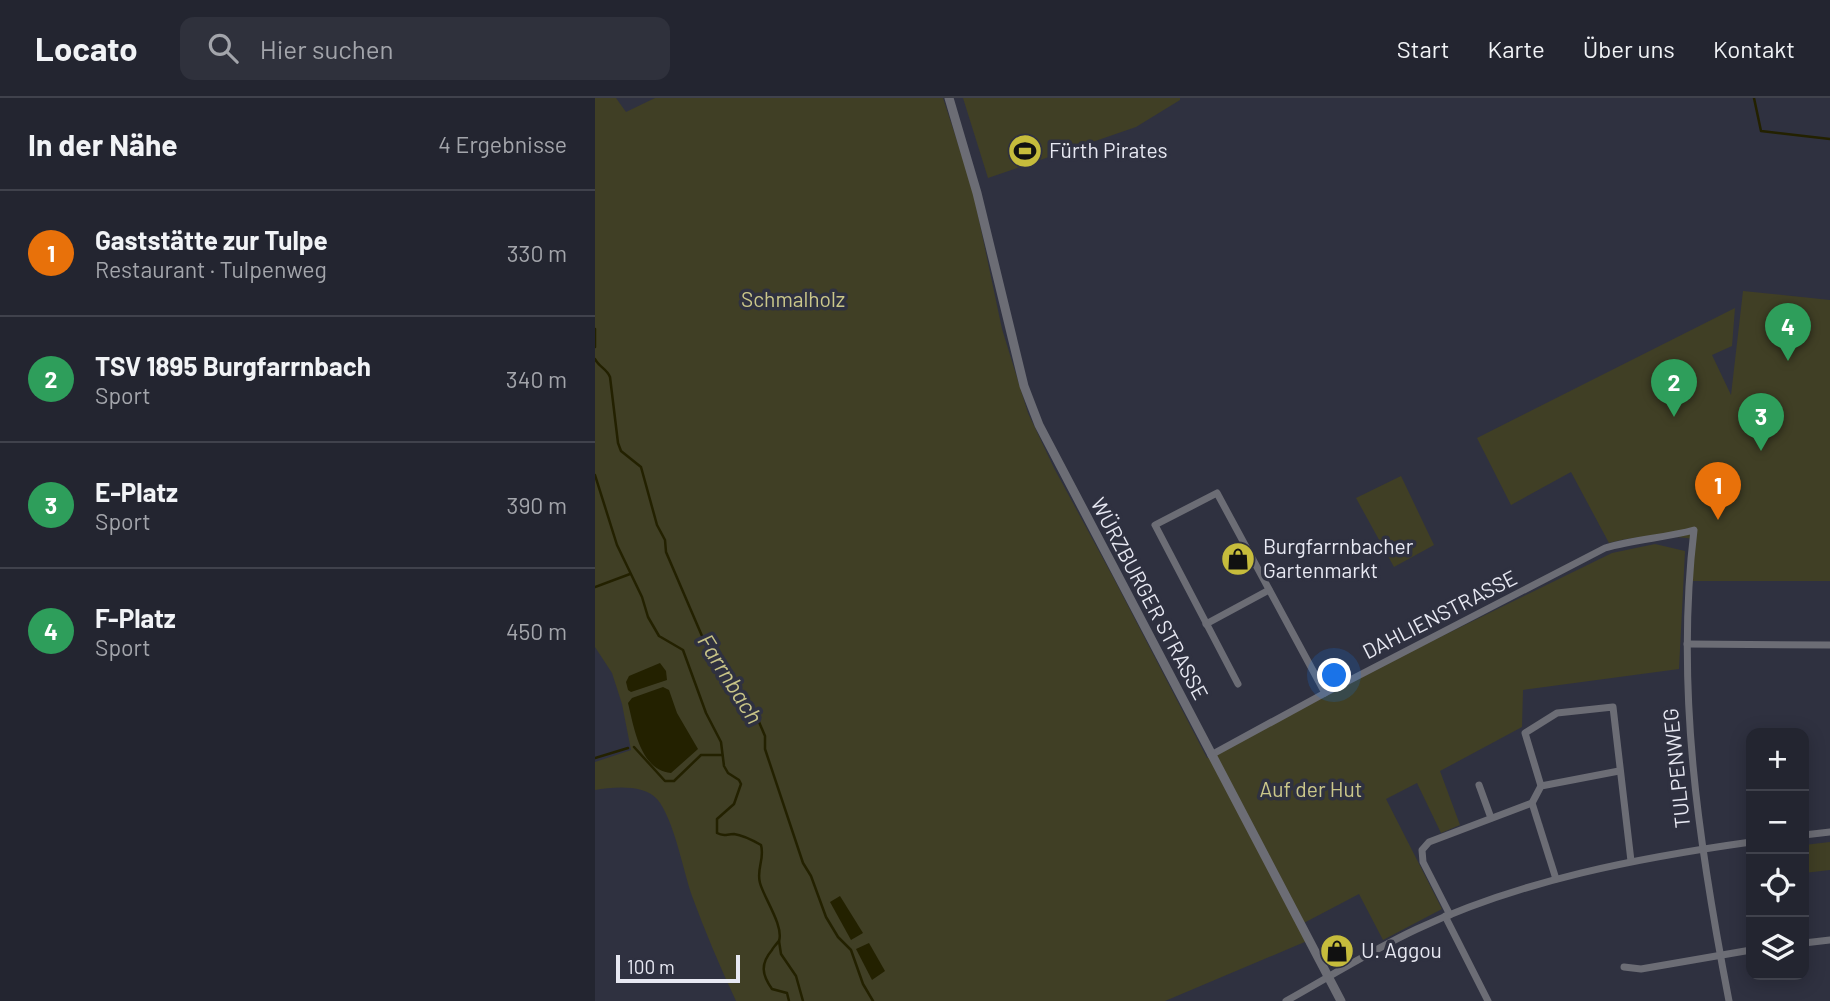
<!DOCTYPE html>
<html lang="de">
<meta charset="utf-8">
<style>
body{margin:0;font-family:Barlow,sans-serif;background:#2f313c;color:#f1f3f6}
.controls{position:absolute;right:21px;bottom:21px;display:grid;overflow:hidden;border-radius:14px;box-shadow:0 4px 18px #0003}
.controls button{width:63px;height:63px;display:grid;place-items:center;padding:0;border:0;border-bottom:2px solid #40424c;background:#232530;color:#f1f3f6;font:35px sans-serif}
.scale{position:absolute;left:21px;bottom:18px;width:124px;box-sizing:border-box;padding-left:7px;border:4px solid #e7e8f2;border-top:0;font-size:19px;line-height:24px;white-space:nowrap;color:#e7e8f2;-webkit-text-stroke:5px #2f3140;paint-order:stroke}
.you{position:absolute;left:740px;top:578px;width:24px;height:24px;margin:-18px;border:5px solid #fff;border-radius:50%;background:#1a73e8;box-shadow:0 0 0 10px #1a73e833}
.badge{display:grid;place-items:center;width:46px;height:46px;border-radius:50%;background:#bca0f2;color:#fff;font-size:23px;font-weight:700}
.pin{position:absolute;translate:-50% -58px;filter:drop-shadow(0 2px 4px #0008)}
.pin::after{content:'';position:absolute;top:37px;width:24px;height:21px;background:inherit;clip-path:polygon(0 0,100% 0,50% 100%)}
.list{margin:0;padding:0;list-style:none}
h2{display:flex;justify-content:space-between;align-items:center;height:91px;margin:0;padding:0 28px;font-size:30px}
h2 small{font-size:23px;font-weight:400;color:#a3a5ab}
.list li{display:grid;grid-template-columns:46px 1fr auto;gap:21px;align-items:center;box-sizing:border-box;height:126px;padding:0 28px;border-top:2px solid #40424c}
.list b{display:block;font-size:26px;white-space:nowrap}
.list p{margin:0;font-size:23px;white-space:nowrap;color:#a3a5ab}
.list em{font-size:23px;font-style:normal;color:#a3a5ab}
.icon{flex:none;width:38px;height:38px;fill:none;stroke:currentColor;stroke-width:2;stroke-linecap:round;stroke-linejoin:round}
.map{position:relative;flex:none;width:1235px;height:903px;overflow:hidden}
header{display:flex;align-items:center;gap:42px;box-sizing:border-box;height:98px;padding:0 35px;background:#232530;border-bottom:2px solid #40424c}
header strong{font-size:33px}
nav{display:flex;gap:38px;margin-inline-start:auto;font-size:24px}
.search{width:490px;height:63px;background:#2f313c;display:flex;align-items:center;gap:18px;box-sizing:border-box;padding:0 24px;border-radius:14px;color:#a3a5ab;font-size:26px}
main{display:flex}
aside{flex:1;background:#232530}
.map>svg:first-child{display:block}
.green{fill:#403f25}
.water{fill:#232100}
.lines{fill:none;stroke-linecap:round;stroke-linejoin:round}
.stream{stroke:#232100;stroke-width:2.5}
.minor{stroke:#6c6d75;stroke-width:7}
.tertiary{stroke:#6c6d75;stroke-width:9}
.labels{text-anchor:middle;stroke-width:7;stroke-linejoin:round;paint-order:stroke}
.poi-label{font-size:21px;fill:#e7e8f2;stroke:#2f3140;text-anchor:start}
.park-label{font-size:21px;fill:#cbc78a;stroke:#2f3140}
.street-label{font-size:21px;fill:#e7e8f2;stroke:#2f3140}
.water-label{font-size:23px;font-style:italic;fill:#c8c487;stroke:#2f3140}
</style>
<header>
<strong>Locato</strong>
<div class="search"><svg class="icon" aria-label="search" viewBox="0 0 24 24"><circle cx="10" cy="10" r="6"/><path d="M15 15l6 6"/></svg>Hier suchen</div>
<nav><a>Start</a><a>Karte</a><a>Über uns</a><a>Kontakt</a></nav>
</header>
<main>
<aside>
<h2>In der Nähe<small>4 Ergebnisse</small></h2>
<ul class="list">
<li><span class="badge" style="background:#e8710a">1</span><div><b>Gaststätte zur Tulpe</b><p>Restaurant · Tulpenweg</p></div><em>330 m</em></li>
<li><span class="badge" style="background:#2e9e5b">2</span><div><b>TSV 1895 Burgfarrnbach</b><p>Sport</p></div><em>340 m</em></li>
<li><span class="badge" style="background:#2e9e5b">3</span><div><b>E-Platz</b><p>Sport</p></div><em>390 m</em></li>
<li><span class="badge" style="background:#2e9e5b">4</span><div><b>F-Platz</b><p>Sport</p></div><em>450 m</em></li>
</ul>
</aside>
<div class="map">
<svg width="1235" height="903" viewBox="0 0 1235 903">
<rect width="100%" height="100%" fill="#2f3140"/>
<g class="green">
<path d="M0,0H21L31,14L60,0H348L377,89L407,231L433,315L459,370L518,479L612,660L772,575L1017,455L1060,446L1090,453L1084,571L928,592L927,629L845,673L865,727L846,735L822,685L791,701L847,811L788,842L764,796L705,827L712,843L570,903H141C125,869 110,833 97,798C88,772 79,721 62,701C49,686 18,689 0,692V664L36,652L27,606L17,575L0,549Z"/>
<path d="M368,0H585V2L541,29L393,80Z"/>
<path d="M1148,193L1235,202V483H1096L1099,441C1066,437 1046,437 1014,445L976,374L916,407L882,340L1140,210L1137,248L1117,257L1136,297Z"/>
<path d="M806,378L839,447L799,469L761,400Z"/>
<path d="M1235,744V772L1209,775V747Z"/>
</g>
<g class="water">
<path d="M65,565L71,573L72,582L36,594L33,592L31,584L34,578Z"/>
<path d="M68,589L74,592L82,615L103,651L76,675C45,672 39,629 33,605L37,600Z"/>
<path d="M245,798L268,835L256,842L235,804Z"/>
<path d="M274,845L290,873L277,882L261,851Z"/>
</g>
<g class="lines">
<g class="stream">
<path d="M1159,0L1166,33L1235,41"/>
<path d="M0,231V249"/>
<path d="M0,261C4,269 12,271 15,279L23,345L26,353L46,369L62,427L70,442L71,454L113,552L164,624L170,638V651L208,765L216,778L231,819L243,839L256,852L268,886L278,903"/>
<path d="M0,377L22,447L47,499L53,519L64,538L88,552L111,615L126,644L129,668L133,675L144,682L146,686L139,706L122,721V735C129,739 131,736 139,736C147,737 159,743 166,747C170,761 161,771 165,785C169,800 189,828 184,843C183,844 177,851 177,852C165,866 167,877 177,891L192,895L194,903"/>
<path d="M0,489L35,476"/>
<path d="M39,649L70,683H79L106,657H127"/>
<path d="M0,660L33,650"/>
<path d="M184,843L186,856L201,878L208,903"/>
</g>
<g class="minor">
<path d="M611,526L674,492"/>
<path d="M1092,546L1235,547"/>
<path d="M643,586L560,427L622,395L730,595"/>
<path d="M616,657L730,595L1010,450C1039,441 1070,440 1099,432C1080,590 1104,748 1134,903"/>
<path d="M884,687L896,720"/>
<path d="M946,688L930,635L962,615L1018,609L1036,763"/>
<path d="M937,705L961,781"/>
<path d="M1209,737L1235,734"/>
<path d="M855,817L828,764L827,752L834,744L937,705L946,688L1024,673"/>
<path d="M850,818L893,903"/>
<path d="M1209,845L1235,842"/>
<path d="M1029,869L1046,871L1156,852"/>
<path d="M691,903C734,879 777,852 822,831C927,782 1042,760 1156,744"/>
</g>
<path class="tertiary" d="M354,0L382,95L429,288L444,327L746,903"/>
</g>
<defs>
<g id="stadium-disc" transform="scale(1.75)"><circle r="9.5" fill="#c6bc3c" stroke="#2f3140"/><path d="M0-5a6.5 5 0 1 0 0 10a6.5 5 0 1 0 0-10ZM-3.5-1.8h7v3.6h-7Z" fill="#111"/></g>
<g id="shop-disc" transform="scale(1.75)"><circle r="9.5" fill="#c6bc3c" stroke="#2f3140"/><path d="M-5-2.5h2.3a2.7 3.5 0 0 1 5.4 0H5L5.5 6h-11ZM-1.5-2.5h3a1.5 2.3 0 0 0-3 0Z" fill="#111"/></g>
</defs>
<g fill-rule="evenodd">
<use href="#stadium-disc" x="430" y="53"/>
<use href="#shop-disc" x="643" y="461"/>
<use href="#shop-disc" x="742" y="853"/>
</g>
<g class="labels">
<g class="poi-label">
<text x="454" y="60">Fürth Pirates</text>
<text x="668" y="456">Burgfarrnbacher<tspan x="668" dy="24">Gartenmarkt</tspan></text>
<text x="766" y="860">U. Aggou</text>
</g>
<g class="park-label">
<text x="198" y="209">Schmalholz</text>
<text x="716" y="699">Auf der Hut</text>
</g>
<g class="street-label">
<text transform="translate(554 501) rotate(62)" y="7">WÜRZBURGER STRASSE</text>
<text transform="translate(845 517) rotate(-27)" y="7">DAHLIENSTRASSE</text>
<text transform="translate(1082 670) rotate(-96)" y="7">TULPENWEG</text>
</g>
<g class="water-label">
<text transform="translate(135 581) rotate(58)" y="8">Farrnbach</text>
</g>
</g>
</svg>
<div class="controls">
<button>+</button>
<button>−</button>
<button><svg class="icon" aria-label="locate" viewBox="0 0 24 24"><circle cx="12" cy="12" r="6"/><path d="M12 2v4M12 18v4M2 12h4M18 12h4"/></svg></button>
<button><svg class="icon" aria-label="layers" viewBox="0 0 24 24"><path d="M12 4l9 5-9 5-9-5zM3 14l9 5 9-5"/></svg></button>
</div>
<div class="scale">100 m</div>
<div class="you"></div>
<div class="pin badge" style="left:1123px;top:422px;background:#e8710a">1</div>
<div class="pin badge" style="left:1079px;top:319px;background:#2e9e5b">2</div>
<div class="pin badge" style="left:1166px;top:353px;background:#2e9e5b">3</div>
<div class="pin badge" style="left:1193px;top:263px;background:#2e9e5b">4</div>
</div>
</main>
